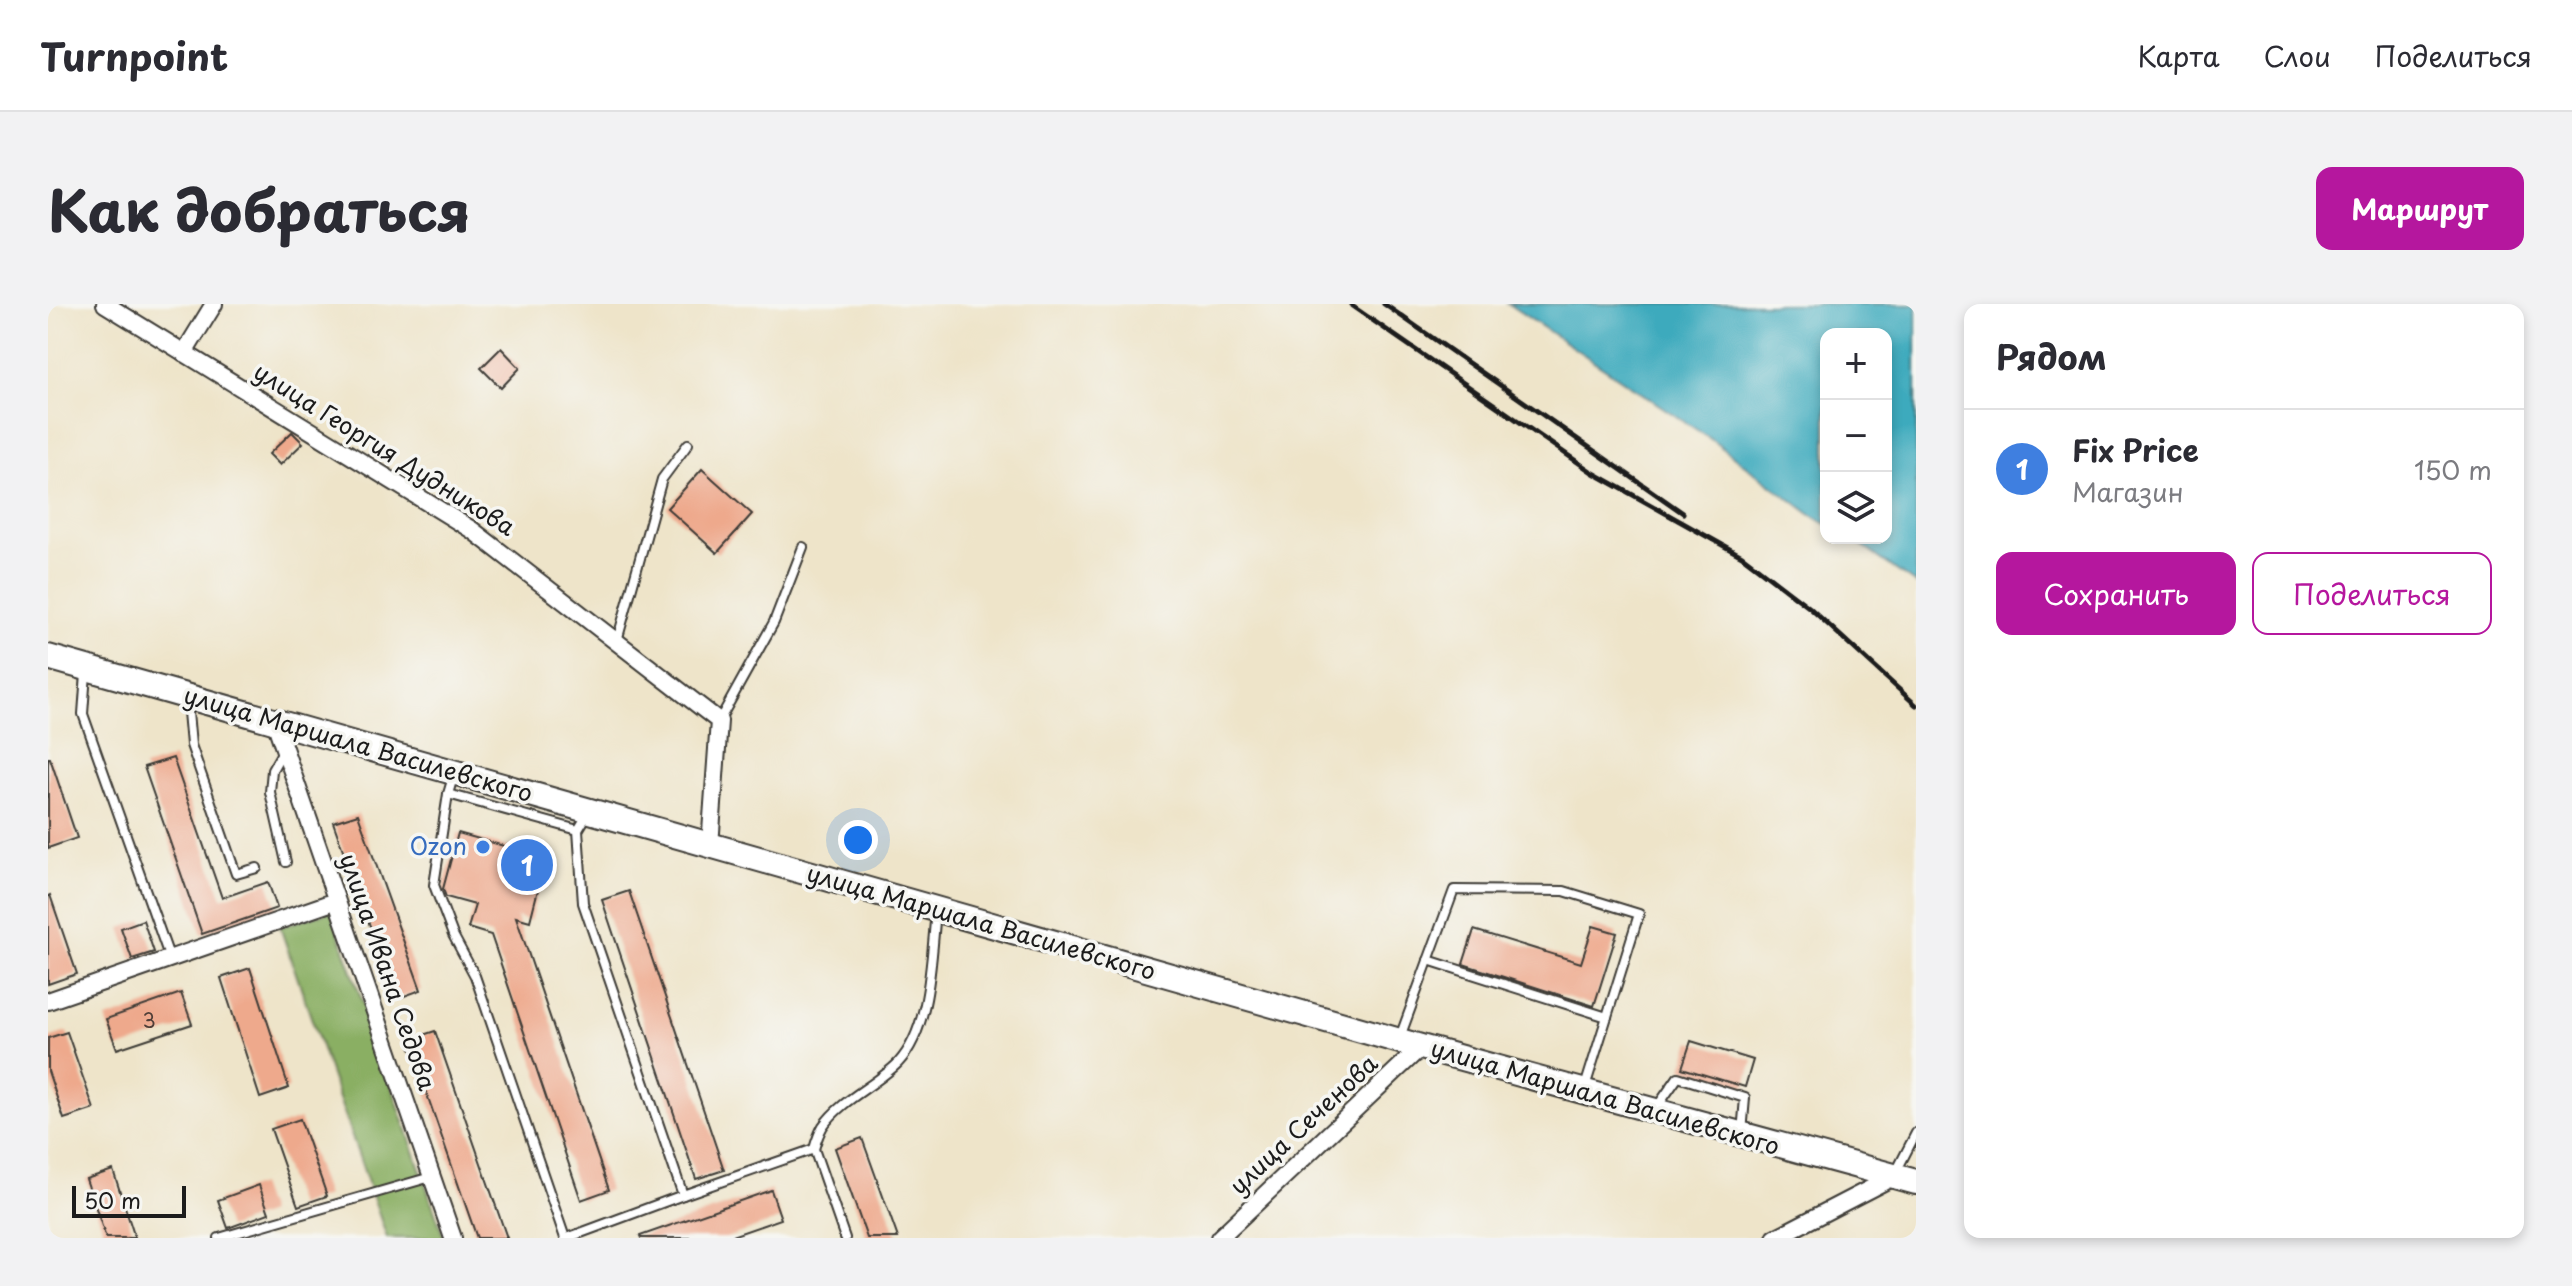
<!DOCTYPE html>
<html lang="ru">
<meta charset="utf-8">
<style>
body{margin:0;font-family:"Playpen Sans",sans-serif;background:#f2f2f3;color:#2b2b33}
.controls{position:absolute;right:24px;top:24px;display:grid;overflow:hidden;border-radius:16px;box-shadow:0 4px 12px #0003}
.controls button{width:72px;height:72px;display:grid;place-items:center;padding:0;border:0;border-bottom:2px solid #e1e1e2;background:#fff;color:#2b2b33;font:40px sans-serif}
.scale{position:absolute;left:24px;bottom:20px;width:114px;box-sizing:border-box;padding-left:8px;border:4px solid #1c1c1c;border-top:0;font-size:22px;line-height:28px;white-space:nowrap;color:#1c1c1c;-webkit-text-stroke:6px #f6f6f2;paint-order:stroke}
.you{position:absolute;left:810px;top:536px;width:28px;height:28px;margin:-20px;border:6px solid #fff;border-radius:50%;background:#1a73e8;box-shadow:0 0 0 12px #1a73e833}
.badge{display:grid;place-items:center;width:52px;height:52px;border-radius:50%;background:#b5179e;color:#fff;font-size:26px;font-weight:700}
.pin{position:absolute;translate:-50% -50%;border:4px solid #fff;box-shadow:0 2px 8px #0006}
.list{margin:0;padding:0;list-style:none}
h2{display:flex;justify-content:space-between;align-items:center;height:104px;margin:0;padding:0 32px;font-size:34px}
h2 small{font-size:26px;font-weight:400;color:#7c7c81}
.list li{display:grid;grid-template-columns:52px 1fr auto;gap:24px;align-items:center;box-sizing:border-box;height:120px;padding:0 32px;border-top:2px solid #e1e1e2}
.list b{display:block;font-size:30px;white-space:nowrap}
.list p{margin:0;font-size:26px;white-space:nowrap;color:#7c7c81}
.list em{font-size:26px;font-style:normal;color:#7c7c81}
.actions{display:flex;gap:16px;padding:24px 32px}
.actions a{flex:1;padding:18px 0;border:2px solid #b5179e;border-radius:16px;text-align:center;font-size:28px;color:#b5179e}
.actions .main{background:#b5179e;color:#fff}
.icon{flex:none;width:44px;height:44px;fill:none;stroke:currentColor;stroke-width:2;stroke-linecap:round;stroke-linejoin:round}
.map{position:relative;flex:none;width:1868px;height:934px;overflow:hidden;border-radius:16px}
header{display:flex;align-items:center;gap:48px;box-sizing:border-box;height:112px;padding:0 40px;background:#fff;border-bottom:2px solid #e1e1e2}
header strong{font-size:38px}
nav{display:flex;gap:44px;margin-inline-start:auto;font-size:28px}
.intro{display:flex;align-items:center;justify-content:space-between;box-sizing:border-box;height:192px;padding:0 48px}
h1{margin:0;font-size:56px}
.button{padding:20px 36px;border-radius:16px;background:#b5179e;color:#fff;font-size:28px;font-weight:700}
main{display:flex;gap:48px;padding:0 48px}
aside{flex:1;background:#fff;border-radius:16px;box-shadow:0 4px 12px #0003}
.map>svg:first-child{display:block}
.forest{fill:#8aaf64;stroke:#536640;stroke-width:2}
.water{fill:#3eaabd;stroke:#2d636c;stroke-width:2}
.building{fill:#eea98c}
.lines{fill:none;stroke-linecap:round;stroke-linejoin:round}
.lane-casing{stroke:#3c3a36;stroke-width:12}
.street-casing{stroke:#3c3a36;stroke-width:20}
.secondary-casing{stroke:#3c3a36;stroke-width:28}
.lane{stroke:#fff;stroke-width:8}
.street{stroke:#fff;stroke-width:16}
.secondary{stroke:#fff;stroke-width:24}
.rail{stroke:#1c1c1c;stroke-width:5}
.shop-dot{fill:#3f7fe0;stroke:#f6f6f2;stroke-width:3}
.labels{text-anchor:middle;stroke-width:7;stroke-linejoin:round;paint-order:stroke}
.number-label{font-size:20px;fill:#503f38}
.street-label{font-size:24px;fill:#1c1c1c;stroke:#f6f6f2}
.shop-label{font-size:24px;fill:#366cbe;stroke:#f6f6f2;text-anchor:end}
</style>
<header>
<strong>Turnpoint</strong>
<nav><a>Карта</a><a>Слои</a><a>Поделиться</a></nav>
</header>
<div class="intro"><h1>Как добраться</h1><a class="button">Маршрут</a></div>
<main>
<div class="map">
<svg width="1868" height="934" viewBox="0 0 1868 934">
<rect width="100%" height="100%" fill="#f6f6f2"/>
<filter id="ink" filterUnits="userSpaceOnUse"><feTurbulence type="fractalNoise" baseFrequency=".0125" numOctaves="2"/><feDisplacementMap in="SourceGraphic" scale="16" xChannelSelector="R" yChannelSelector="G"/><feConvolveMatrix kernelMatrix="1 2 1 2 8 2 1 2 1" color-interpolation-filters="sRGB"/></filter>
<filter id="wash" filterUnits="userSpaceOnUse"><feTurbulence type="fractalNoise" baseFrequency=".006" numOctaves="4" result="noise"/><feDisplacementMap in="SourceGraphic" scale="32" xChannelSelector="R" yChannelSelector="G"/><feGaussianBlur stdDeviation="1.8" result="paint"/><feColorMatrix in="noise" values="0 0 0 0 0 0 0 0 0 0 0 0 0 0 0 0 0 1.4 0 .05"/><feComposite in="paint" operator="in"/></filter>
<g filter="url(#wash)">
<rect width="100%" height="100%" fill="#eee4c9"/>
<path class="forest" d="M283,607L396,934H339L232,623Z"/>
<path class="water" d="M1460,0H1868V280L1803,234H1838V30H1778V220L1762,210L1661,134Z"/>
<g id="blocks">
<g class="building">
<path d="M453,44L472,64L453,84L433,64Z"/>
<path d="M244,128L255,139L232,161L221,150Z"/>
<path d="M654,165L704,210L669,249L619,204Z"/>
<path d="M0,454H2L29,534L0,544Z"/>
<path d="M125,454L174,594L220,578L229,604L154,630L96,463Z"/>
<path d="M310,510L373,686L348,695L285,518Z"/>
<path d="M410,529L498,554L482,617L468,613L561,886L533,896L443,631L420,624L427,601L398,593L395,585Z"/>
<path d="M581,587L676,866L648,875L554,596Z"/>
<path d="M2,591L29,670L0,680V592Z"/>
<path d="M95,616L106,648L84,655L73,624Z"/>
<path d="M1545,622L1569,629L1546,702L1415,660L1426,626L1533,659Z"/>
<path d="M202,664L241,784L212,794L173,674Z"/>
<path d="M133,689L144,720L69,745L58,715Z"/>
<path d="M387,727L459,934H429L360,736Z"/>
<path d="M19,728L46,805L16,815L0,767V734Z"/>
<path d="M1643,737L1705,756L1697,783L1634,764Z"/>
<path d="M252,815L279,892L250,902L223,825Z"/>
<path d="M814,834L850,934H819L787,844Z"/>
<path d="M65,866L87,934H58L38,875Z"/>
<path d="M211,881L221,909L180,924L170,896Z"/>
<path d="M723,886L733,915L678,934H593L592,932Z"/>
</g>
</g>
</g>
<g filter="url(#ink)">
<use href="#blocks" fill-opacity="0" stroke="#3c3a36" stroke-width="2"/>
<g class="lines">
<g class="lane-casing">
<g id="lane">
<path d="M569,337L614,175L640,140"/>
<path d="M38,369L35,410L122,655"/>
<path d="M139,397L143,441L188,570L209,564"/>
<path d="M671,417L726,318L755,243"/>
<path d="M236,445L224,466L222,488L238,558"/>
<path d="M405,473L400,490L530,526L541,508"/>
<path d="M400,490L386,581L405,631L427,672L517,934"/>
<path d="M530,526L535,599L635,891L766,845L797,934"/>
<path d="M1380,656L1559,713"/>
<path d="M1352,733L1406,586L1516,587L1591,610L1537,783"/>
<path d="M1609,803L1630,773L1697,794L1694,829"/>
<path d="M766,845C768,838 771,829 775,822C794,795 827,782 850,759C883,724 883,653 888,607"/>
<path d="M1848,868L1868,829"/>
<path d="M171,934L383,873"/>
<path d="M519,934L635,891"/>
</g>
</g>
<g class="street-casing">
<g id="street">
<path d="M57,0L424,226L671,417L662,542"/>
<path d="M136,49L166,0"/>
<path d="M227,418L405,934"/>
<path d="M0,697L279,600"/>
<path d="M1171,934L1373,743"/>
<path d="M1727,934L1845,873"/>
</g>
</g>
<g class="secondary-casing">
<path id="secondary" d="M0,353L1373,743L1868,878"/>
</g>
<use href="#lane" class="lane"/>
<use href="#street" class="street"/>
<use href="#secondary" class="secondary"/>
<g class="rail">
<path d="M1336,0L1635,209"/>
<path d="M1304,2L1544,168L1694,252L1762,304L1868,401"/>
</g>
</g>
</g>
<circle class="shop-dot" cx="435" cy="543" r="8"/>
<g class="labels">
<g class="number-label">
<text x="101" y="724">3</text>
</g>
<g class="street-label">
<text transform="translate(336 146) rotate(32)" y="8">улица Георгия Дудникова</text>
<text transform="translate(310 441) rotate(16)" y="8">улица Маршала Василевского</text>
<text transform="translate(933 619) rotate(16)" y="8">улица Маршала Василевского</text>
<text transform="translate(339 668) rotate(71)" y="8">улица Ивана Седова</text>
<text transform="translate(1557 794) rotate(16)" y="8">улица Маршала Василевского</text>
<text transform="translate(1256 821) rotate(-43)" y="8">улица Сеченова</text>
</g>
<g class="shop-label">
<text x="419" y="551">Ozon</text>
</g>
</g>
</svg>
<div class="controls">
<button>+</button>
<button>−</button>
<button><svg class="icon" aria-label="layers" viewBox="0 0 24 24"><path d="M12 4l9 5-9 5-9-5zM3 14l9 5 9-5"/></svg></button>
</div>
<div class="scale">50 m</div>
<div class="you"></div>
<div class="pin badge" style="left:479px;top:561px;background:#3f7fe0">1</div>
</div>
<aside>
<h2>Рядом<small></small></h2>
<ul class="list">
<li><span class="badge" style="background:#3f7fe0">1</span><div><b>Fix Price</b><p>Магазин</p></div><em>150 m</em></li>
</ul>
<div class="actions"><a class="main">Сохранить</a><a>Поделиться</a></div>
</aside>
</main>
